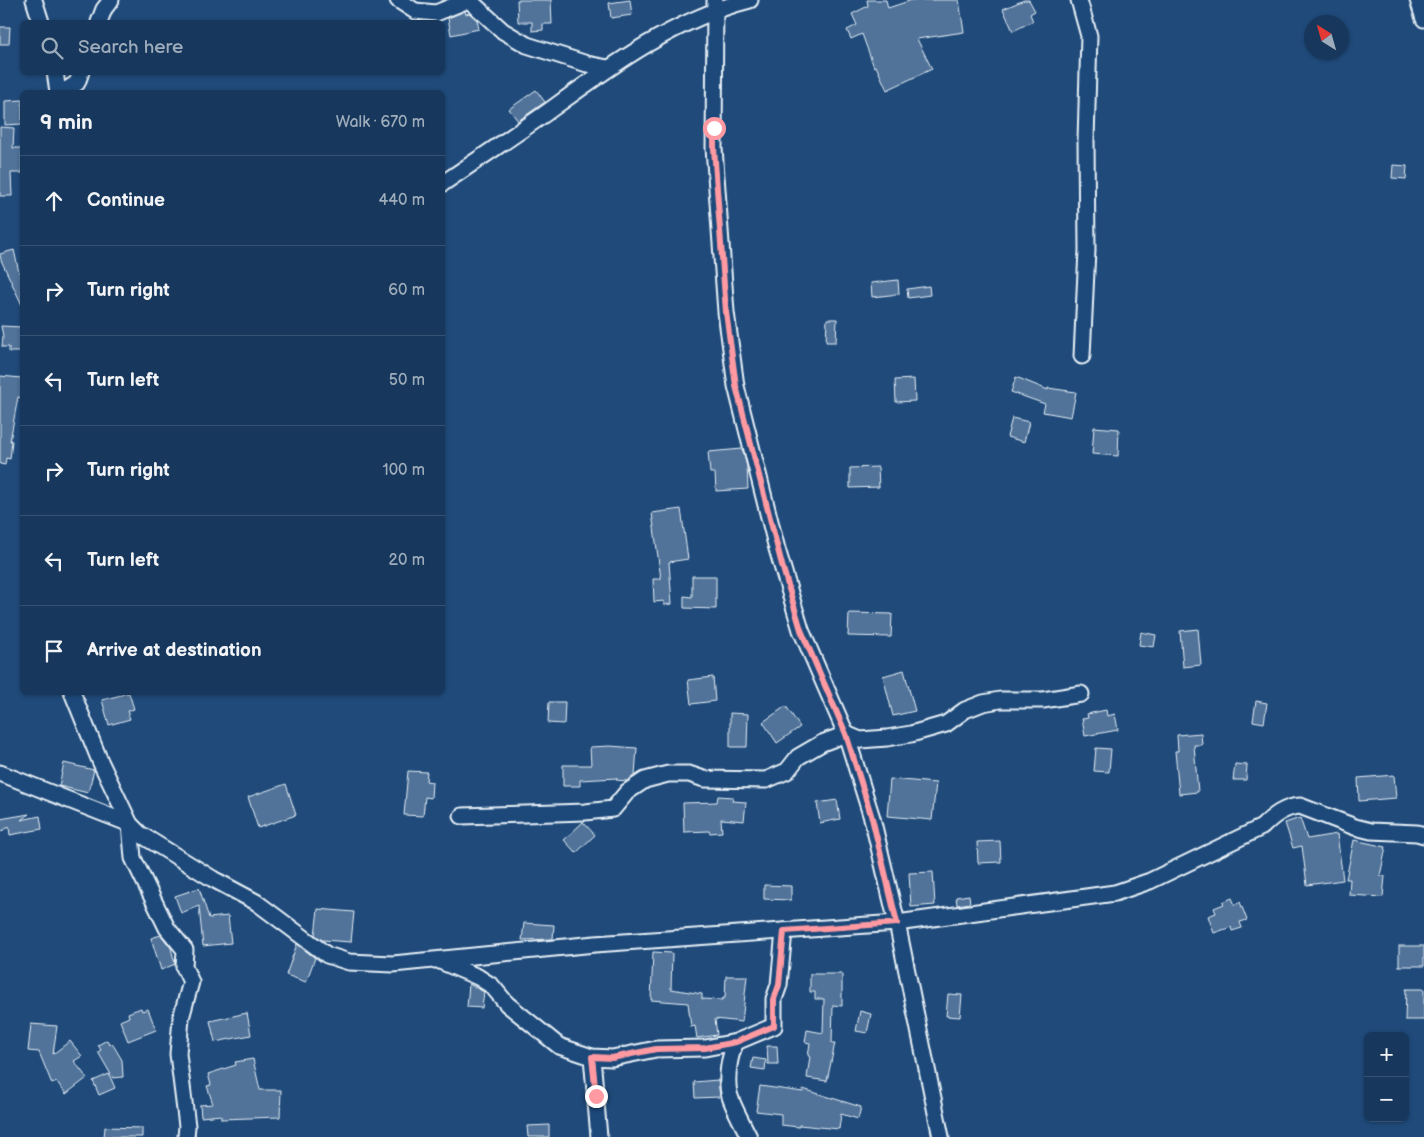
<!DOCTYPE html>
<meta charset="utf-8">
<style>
body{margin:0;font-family:"Balsamiq Sans",sans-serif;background:#244365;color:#f1f3f6}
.controls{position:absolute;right:15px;bottom:15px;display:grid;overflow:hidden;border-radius:8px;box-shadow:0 1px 4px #0004}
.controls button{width:45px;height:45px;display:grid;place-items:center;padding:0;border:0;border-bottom:1px solid #365272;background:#17385c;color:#f1f3f6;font:25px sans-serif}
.compass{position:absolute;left:1304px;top:15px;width:45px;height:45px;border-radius:50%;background:#17385c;box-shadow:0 1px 4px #0004;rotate:323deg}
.stop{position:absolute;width:15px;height:15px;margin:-11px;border:4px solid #ff9aa2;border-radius:50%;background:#fff}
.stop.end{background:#ff9aa2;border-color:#fff;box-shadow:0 1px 5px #0008}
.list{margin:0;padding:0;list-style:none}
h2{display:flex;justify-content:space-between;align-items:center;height:65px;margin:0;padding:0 20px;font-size:21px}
h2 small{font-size:16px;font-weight:400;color:#9eacbb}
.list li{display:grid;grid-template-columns:32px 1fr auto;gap:15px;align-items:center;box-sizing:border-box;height:90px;padding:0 20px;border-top:1px solid #365272}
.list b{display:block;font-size:19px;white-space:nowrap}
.list em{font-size:16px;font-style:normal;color:#9eacbb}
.icon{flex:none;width:28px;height:28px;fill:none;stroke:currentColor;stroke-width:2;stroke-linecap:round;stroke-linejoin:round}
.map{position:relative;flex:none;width:1424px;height:1137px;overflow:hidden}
.search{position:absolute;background:#17385c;box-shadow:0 1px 4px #0004;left:20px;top:20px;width:425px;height:55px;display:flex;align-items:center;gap:12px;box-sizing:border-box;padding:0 18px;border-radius:8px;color:#9eacbb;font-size:19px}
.panel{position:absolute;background:#17385c;box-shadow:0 1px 4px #0004;left:20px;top:90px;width:425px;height:605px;border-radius:8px}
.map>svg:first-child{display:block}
.building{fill:#517399;stroke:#e8f1f8}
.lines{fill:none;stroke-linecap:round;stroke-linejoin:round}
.minor-casing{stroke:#e8f1f8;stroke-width:19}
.minor{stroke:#1f4a7a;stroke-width:15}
.route{stroke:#ff9aa2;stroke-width:6}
</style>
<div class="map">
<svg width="1424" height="1137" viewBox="0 0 1424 1137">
<rect width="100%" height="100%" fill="#1f4a7a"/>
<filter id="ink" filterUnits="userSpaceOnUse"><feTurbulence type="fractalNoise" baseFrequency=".02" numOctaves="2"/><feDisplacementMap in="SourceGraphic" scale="10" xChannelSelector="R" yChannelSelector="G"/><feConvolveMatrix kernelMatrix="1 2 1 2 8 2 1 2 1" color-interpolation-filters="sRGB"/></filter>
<g filter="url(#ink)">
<g class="building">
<path d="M517,0H551L552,24H543V30L532,31V22H518Z"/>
<path d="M630,0L632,15L611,18L609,3Z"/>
<path d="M867,0H886L888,8L912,0H959L964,32L917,39L932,69L887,90L876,66L874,67L862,34L851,39L847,30L857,25L852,14L868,6Z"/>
<path d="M1024,0H1029L1035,11L1030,14L1033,21L1013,31L1003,9Z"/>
<path d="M465,11L466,14L469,13L477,20L479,29L451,35L448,18Z"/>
<path d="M0,27H10L9,44H0Z"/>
<path d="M536,90L545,102L518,121L509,109Z"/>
<path d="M22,100V124L5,125V101Z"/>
<path d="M0,127L14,128L13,148H22V173H11L12,196H0Z"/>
<path d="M1393,165L1407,166L1406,179L1392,178Z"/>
<path d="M14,250L20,277L22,275V305L1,260L0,254Z"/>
<path d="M898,280L899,294L872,297L871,283Z"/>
<path d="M929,286L930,295L908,298L907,289Z"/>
<path d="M827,319H837L836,342H826Z"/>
<path d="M1,326L22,327V352H9V347H2L3,336Z"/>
<path d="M0,376L22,378V398L18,397L10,441H12L10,459L6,458L5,465L0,464Z"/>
<path d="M1016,377L1048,390V388L1076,392L1071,417L1043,412L1045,404L1011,392Z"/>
<path d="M914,379L915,401L896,402L895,380Z"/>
<path d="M1012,418L1029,422L1024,442L1007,437Z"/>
<path d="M1094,427L1119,429L1118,456L1092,454Z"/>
<path d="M742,449L747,466L748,489L716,491L715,473H710L708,452Z"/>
<path d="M878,467L879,487L850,488V468Z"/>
<path d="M681,509L688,559L669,562L672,604L664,605V601L654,602L653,579H661L652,513Z"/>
<path d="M692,576H716V609L684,608V596L692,597Z"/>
<path d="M849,613L892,614L891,637L848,636Z"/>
<path d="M1198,629L1201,665L1183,667L1180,631Z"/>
<path d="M1141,632L1156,635L1154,647L1139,645Z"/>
<path d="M904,670L915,711L893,716L883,676Z"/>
<path d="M713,677L715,701L691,704L688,680Z"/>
<path d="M129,693L134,709L127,711L130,719L109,725L102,700Z"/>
<path d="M1256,701L1267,703L1264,723L1253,721Z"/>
<path d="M549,702H565L564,724L548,723Z"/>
<path d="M786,706L800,727L777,743L763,722Z"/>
<path d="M1106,710L1107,716L1115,714L1118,730L1085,736L1082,719L1088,718L1087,714Z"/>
<path d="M730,713L748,714L747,747H730Z"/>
<path d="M1201,733L1202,745H1194L1198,792L1179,794L1175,751H1178L1177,735Z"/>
<path d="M610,746L637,748L635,775L627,781L616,780L617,778L580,780V786H563V765H591L590,747Z"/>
<path d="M1096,748L1111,749L1109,772L1094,771Z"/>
<path d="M64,763L94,770L88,793L59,786Z"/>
<path d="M1235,764L1247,765L1246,780H1233Z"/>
<path d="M408,771L427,772L426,781L432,782L431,798L425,797L423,816L404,815Z"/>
<path d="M1394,775L1396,798L1359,801L1358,778Z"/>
<path d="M890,779L936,783L932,820L887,816Z"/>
<path d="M286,784L296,815L258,828L248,797Z"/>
<path d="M718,796L733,797L732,801L746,802L744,821L721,819L722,832L710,833L709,831L684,832L683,803L717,802Z"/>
<path d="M837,800L840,819L820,823L817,803Z"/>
<path d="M29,814L21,820L40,816L42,829L10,835L9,827L0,832V819Z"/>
<path d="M1300,818L1307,839L1337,834L1343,880L1307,885L1302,846L1293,848L1285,823Z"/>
<path d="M583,822L595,835L576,853L564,840Z"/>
<path d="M1354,840L1386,847L1380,876H1385L1383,897L1349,895L1350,879H1346Z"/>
<path d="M1000,841L1001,862L978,863L977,842Z"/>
<path d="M933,872L935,905L911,907L909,873Z"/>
<path d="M764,885L791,886V900L764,899Z"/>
<path d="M199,888L209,918L228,916L231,943L203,946L199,906L181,913L175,896Z"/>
<path d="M969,895L970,903L957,905L956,897Z"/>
<path d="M1232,898L1235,905L1240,902L1247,920L1240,922L1242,928L1232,931L1231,927L1214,933L1208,916L1216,913L1214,908L1224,904L1223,902Z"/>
<path d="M318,909L354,912L351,942L322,940L315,935Z"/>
<path d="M524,923L554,925L553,939L522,940Z"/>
<path d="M161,935L171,948L175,964L161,970L151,938Z"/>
<path d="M297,944L315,958L306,982L286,975Z"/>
<rect x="1399" y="946" width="25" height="20"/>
<path d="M653,952L672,953L671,989L702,994V999L722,1000L723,998H725L726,976H747L742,1022L715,1019L717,1035L697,1038L695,1026L691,1027L688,1003L651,1000Z"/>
<path d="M810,974H842V1006L833,1005L832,1043H835L827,1081L807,1078L810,1056H808L810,1043L805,1042L807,1030L823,1033L824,999H815V992H810Z"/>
<path d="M469,984L484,992L482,1008L467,1007Z"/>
<path d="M1406,989H1424V1020H1405Z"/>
<path d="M948,994L962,995L960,1017L946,1016Z"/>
<path d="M141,1008L142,1011L148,1009L156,1030L128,1041L120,1021L129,1017L128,1013Z"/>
<path d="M860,1011L871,1014L867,1033L856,1031Z"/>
<path d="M247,1013L251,1035L215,1042L210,1021Z"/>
<path d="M31,1024L57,1026L53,1054L70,1041L82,1056L74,1061L87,1078L66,1094L57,1082L52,1084L39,1052L28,1051Z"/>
<path d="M107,1040L110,1045L112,1043L122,1060L123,1077L113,1078L98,1052L101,1050L98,1045Z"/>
<path d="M767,1046H777L778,1064H768Z"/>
<path d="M753,1058L766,1060L765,1070L751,1068Z"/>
<path d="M253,1059L260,1090H281L280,1117L221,1119V1115L201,1117L200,1105L213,1104L207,1086L211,1085L208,1074L236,1065L235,1062Z"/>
<path d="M109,1074L115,1088L99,1095L93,1081Z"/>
<path d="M718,1080L720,1097L695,1098L694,1082Z"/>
<path d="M760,1086L803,1092V1089L861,1107L858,1119L841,1114L839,1129L799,1125V1127L781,1125V1114L756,1111Z"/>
<path d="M549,1125V1137H528L527,1126Z"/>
<path d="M105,1127L142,1128V1137H104Z"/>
</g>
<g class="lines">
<g class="minor-casing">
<g id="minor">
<path d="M34,0L41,22"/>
<path d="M398,0L415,11L436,13L468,0"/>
<path d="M469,0L503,31L527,45L587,64L608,68"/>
<path d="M715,0L714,148L726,312L736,386L777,549L801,630L846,734L872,818L897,923L941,1137"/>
<path d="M1079,0L1089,36L1086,140L1087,250L1082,356"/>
<path d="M1418,0L1424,19"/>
<path d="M99,22L104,9L111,0"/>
<path d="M55,72L58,92"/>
<path d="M63,92L77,83L81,72"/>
<path d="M442,184C477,160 512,137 546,113C608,68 674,19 750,0"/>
<path d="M72,692L100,761L130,824L140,834L213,879L256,902L327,955L349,962L393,964L595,944L897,923L1115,893L1150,881L1262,827C1273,816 1284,807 1300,806L1355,827L1371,831L1417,833L1424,835"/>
<path d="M0,773L130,824"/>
<path d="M462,816L585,812L613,809L627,792L645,780L668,774H689L704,779L766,780L787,771L798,757L822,743L846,734L860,740L887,738L911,734L946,724L965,710L983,703L1000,700H1043L1081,694"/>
<path d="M130,824L133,858L167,928L185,950L184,967L191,982L181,1018L178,1054L187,1126L186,1137"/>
<path d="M440,961L478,977L492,986L507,1004L559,1046L592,1057L612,1058L656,1049L705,1048L736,1042L774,1026V999L779,985L784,931"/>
<path d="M736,1042C729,1056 726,1078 729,1093C732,1106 743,1124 749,1137"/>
<path d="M592,1057L599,1137"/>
</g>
</g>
<use href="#minor" class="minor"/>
</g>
</g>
<g class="lines" filter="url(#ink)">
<path class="route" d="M596,1096L592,1057L612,1058L656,1049L705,1048L736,1042L774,1026V999L779,985L784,931L897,923L872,818L846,734L801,630L782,565L736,386L726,312L714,148V128"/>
</g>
</svg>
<div class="controls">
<button>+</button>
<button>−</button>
</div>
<svg class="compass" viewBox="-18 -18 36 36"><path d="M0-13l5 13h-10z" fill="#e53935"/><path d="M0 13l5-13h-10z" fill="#9eacbb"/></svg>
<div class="stop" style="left:714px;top:128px"></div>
<div class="stop end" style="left:596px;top:1096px"></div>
<div class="search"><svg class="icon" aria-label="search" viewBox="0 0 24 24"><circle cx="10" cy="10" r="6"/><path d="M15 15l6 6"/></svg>Search here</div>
<section class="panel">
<h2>9 min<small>Walk · 670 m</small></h2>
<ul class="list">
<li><svg class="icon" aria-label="ahead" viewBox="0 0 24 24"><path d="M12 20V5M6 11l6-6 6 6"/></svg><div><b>Continue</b></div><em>440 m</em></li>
<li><svg class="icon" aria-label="right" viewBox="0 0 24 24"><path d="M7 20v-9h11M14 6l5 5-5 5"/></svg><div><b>Turn right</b></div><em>60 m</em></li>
<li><svg class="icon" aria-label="left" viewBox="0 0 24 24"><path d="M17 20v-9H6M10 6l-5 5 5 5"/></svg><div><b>Turn left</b></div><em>50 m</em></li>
<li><svg class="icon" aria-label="right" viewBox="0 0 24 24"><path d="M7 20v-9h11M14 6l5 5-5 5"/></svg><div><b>Turn right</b></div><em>100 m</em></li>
<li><svg class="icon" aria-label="left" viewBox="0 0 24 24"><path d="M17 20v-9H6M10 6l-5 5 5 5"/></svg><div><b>Turn left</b></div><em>20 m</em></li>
<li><svg class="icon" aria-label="arrive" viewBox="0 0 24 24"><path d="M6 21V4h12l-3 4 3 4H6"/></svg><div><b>Arrive at destination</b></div></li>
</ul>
</section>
</div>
